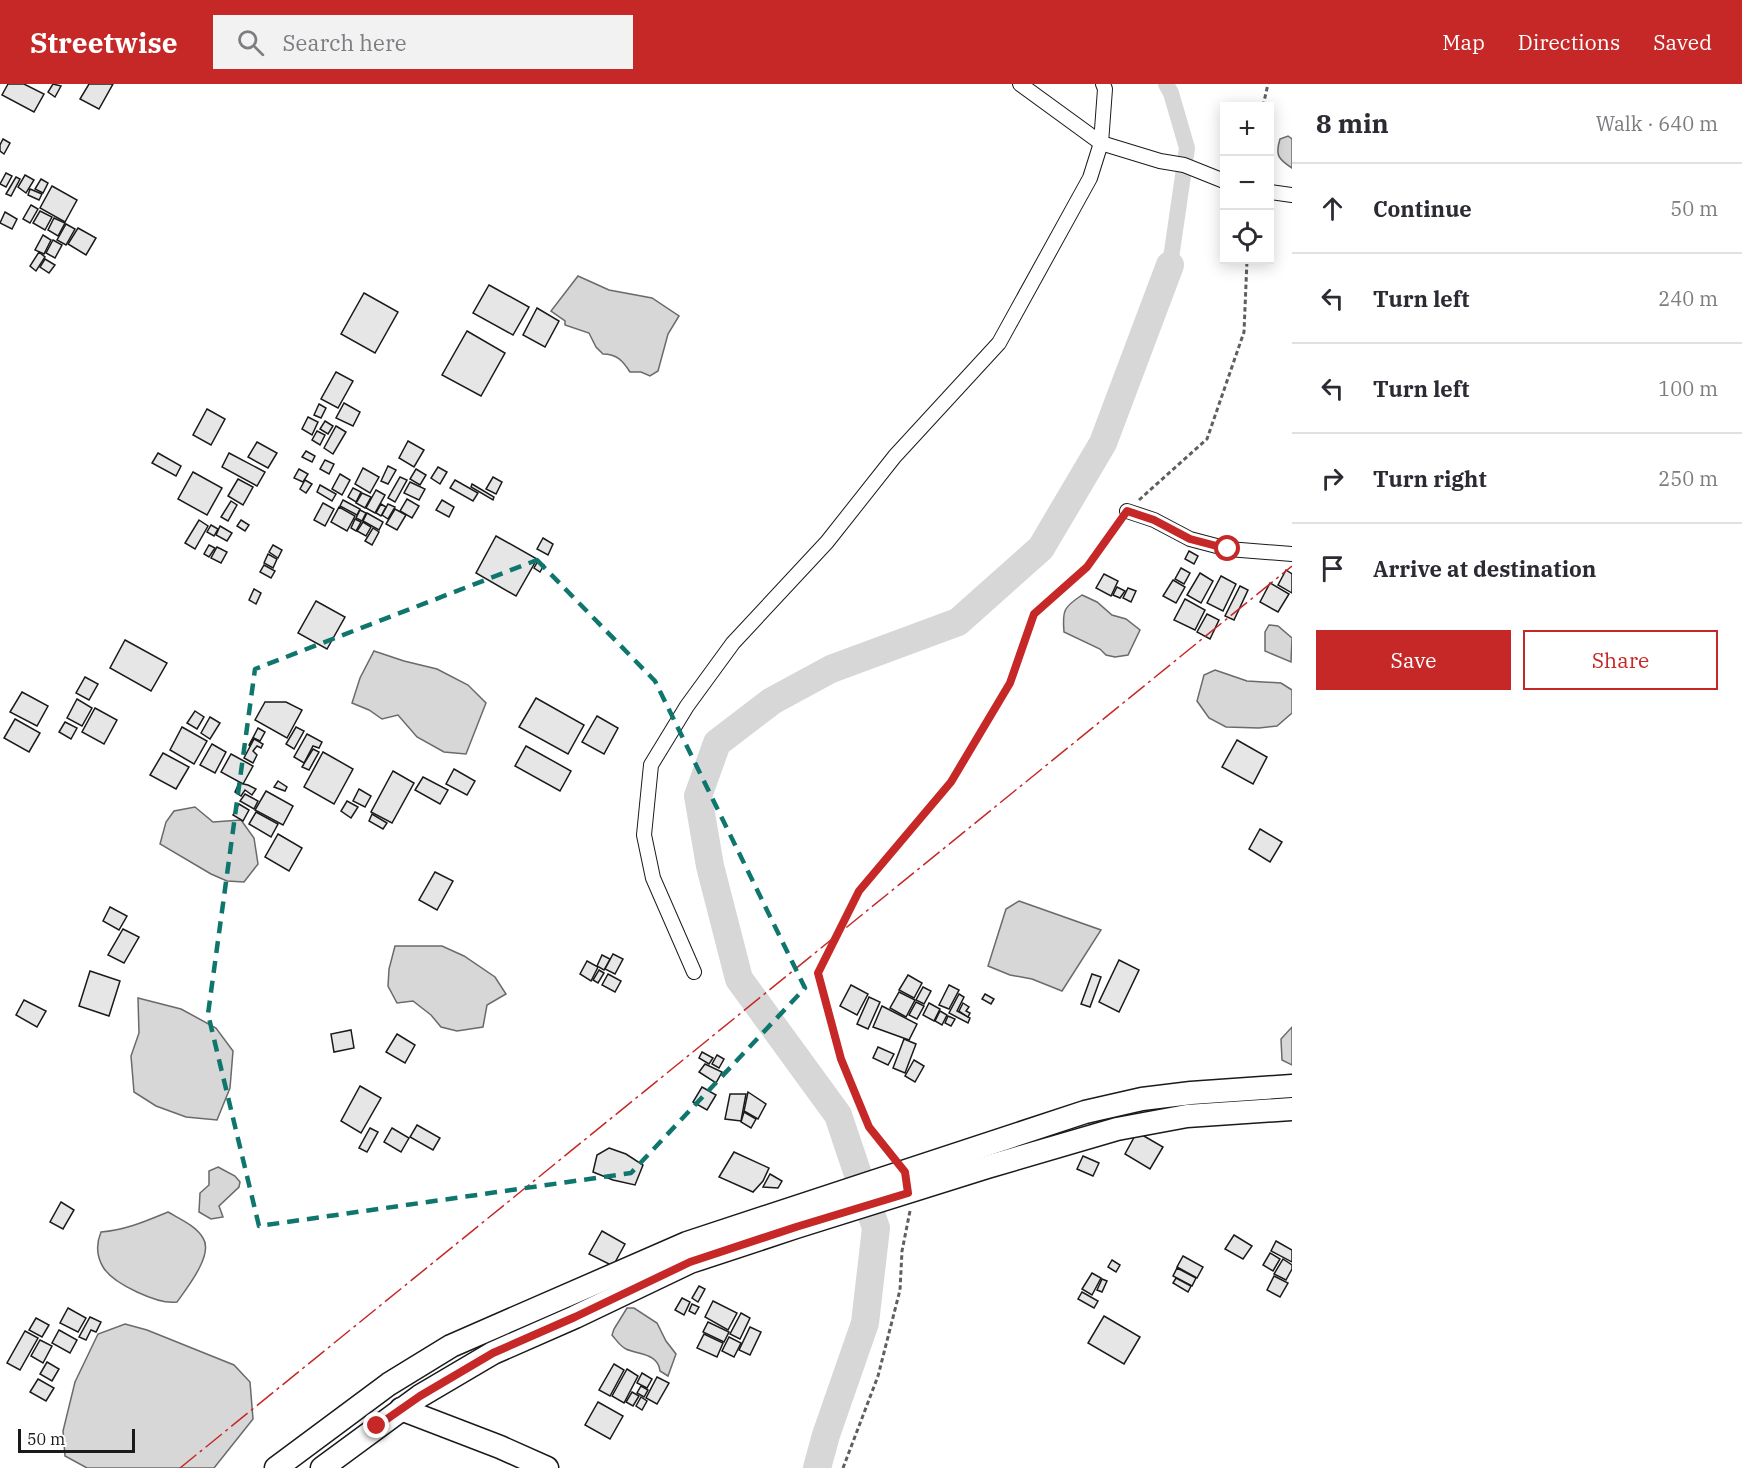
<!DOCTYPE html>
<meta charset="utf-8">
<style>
body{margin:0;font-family:"IBM Plex Serif",serif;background:#f2f2f3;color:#2b2b33}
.controls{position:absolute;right:18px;top:18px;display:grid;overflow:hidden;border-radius:0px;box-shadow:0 3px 15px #0003}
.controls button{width:54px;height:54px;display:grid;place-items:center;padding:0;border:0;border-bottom:2px solid #e1e1e2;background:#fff;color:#2b2b33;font:30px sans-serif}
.scale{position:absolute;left:18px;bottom:15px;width:117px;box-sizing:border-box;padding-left:6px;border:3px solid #1a1a1a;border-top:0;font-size:16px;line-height:21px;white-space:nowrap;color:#1a1a1a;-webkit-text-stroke:4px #fff;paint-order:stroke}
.stop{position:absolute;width:18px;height:18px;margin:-14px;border:4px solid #c62828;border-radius:50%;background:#fff}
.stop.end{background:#c62828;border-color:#fff;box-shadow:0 2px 6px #0008}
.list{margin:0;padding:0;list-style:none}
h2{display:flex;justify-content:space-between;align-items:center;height:78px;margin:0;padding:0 24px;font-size:26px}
h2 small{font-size:20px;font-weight:400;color:#7c7c81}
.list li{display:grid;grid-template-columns:39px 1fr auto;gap:18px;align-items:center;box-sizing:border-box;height:90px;padding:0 24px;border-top:2px solid #e1e1e2}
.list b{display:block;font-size:22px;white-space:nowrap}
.list em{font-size:20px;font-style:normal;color:#7c7c81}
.actions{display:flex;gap:12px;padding:18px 24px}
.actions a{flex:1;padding:14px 0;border:2px solid #c62828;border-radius:0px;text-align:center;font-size:21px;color:#c62828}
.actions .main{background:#c62828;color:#fff}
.icon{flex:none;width:33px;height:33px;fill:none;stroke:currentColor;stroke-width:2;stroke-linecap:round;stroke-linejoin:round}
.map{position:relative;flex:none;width:1292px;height:1384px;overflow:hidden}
header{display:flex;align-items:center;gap:36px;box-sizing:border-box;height:84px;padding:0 30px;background:#c62828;color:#fff}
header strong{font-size:28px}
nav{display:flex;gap:33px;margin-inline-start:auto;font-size:21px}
.search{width:420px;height:54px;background:#f2f2f3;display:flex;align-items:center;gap:15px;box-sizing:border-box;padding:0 21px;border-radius:0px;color:#7c7c81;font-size:22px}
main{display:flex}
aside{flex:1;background:#fff}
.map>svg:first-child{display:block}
.water{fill:#d7d7d7;stroke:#6a6a6a;stroke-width:1.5}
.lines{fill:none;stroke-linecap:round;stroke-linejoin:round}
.canal{stroke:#d7d7d7;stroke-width:16}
.river{stroke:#d7d7d7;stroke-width:28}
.building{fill:#e6e6e6;stroke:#1a1a1a;stroke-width:1.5}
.minor-casing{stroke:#1a1a1a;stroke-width:16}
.primary-casing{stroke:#1a1a1a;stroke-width:25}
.path{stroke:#5f5f5f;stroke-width:3;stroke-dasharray:4.5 3;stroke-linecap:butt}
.minor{stroke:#fff;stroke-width:14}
.primary{stroke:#fff;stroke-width:22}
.power{stroke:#c62828;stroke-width:1.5;stroke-dasharray:21 4.5 3 4.5;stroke-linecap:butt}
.route{stroke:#c62828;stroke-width:8}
.marked{fill:none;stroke:#0f766e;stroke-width:4.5;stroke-dasharray:12 8;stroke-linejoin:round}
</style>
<header>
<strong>Streetwise</strong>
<div class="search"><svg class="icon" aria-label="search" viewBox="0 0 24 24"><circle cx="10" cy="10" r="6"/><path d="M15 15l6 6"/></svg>Search here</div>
<nav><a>Map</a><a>Directions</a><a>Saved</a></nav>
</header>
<main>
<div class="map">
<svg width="1292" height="1384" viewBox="0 0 1292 1384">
<rect width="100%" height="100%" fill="#fff"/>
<g class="water">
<path d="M1288,52L1292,55V84C1278,75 1275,71 1280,55Z"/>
<path d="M578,192L609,206L652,214L679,232L668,250L658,287L650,292L641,288H630C623,277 617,270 603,270L596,263L589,249L565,241V237L551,227Z"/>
<path d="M1082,511L1097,518L1112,531L1126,535L1140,546L1128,571L1115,573L1106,571L1100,565L1064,548C1062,526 1064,523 1082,511Z"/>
<path d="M1269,541L1278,542L1292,554L1291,578L1265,567V548Z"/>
<path d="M374,567L404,577L437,585L468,601L486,619L466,670L444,668L417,653L398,631L382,635L369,626L352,619L360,594Z"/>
<path d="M1215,586L1247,597L1281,599L1292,606V629L1277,642L1259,644L1226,643L1209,634L1197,617L1204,591Z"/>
<path d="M195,723L213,738L241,736L254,754L258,780L244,798L227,797L211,790L160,760L166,738L174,727Z"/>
<path d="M1019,817L1101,846L1062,907L1032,895L1010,891L988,882L1006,825Z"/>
<path d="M395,862H442L464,872L495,893L506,910L487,921L483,943L457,947L441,943L431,931L413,917L397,919L388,902L389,885Z"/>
<path d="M138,914L181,925L216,944L233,967L230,1004L217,1036L186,1033L156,1022L134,1008L131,972L139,949Z"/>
<path d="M1292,943V981L1282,976L1281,955Z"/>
<path d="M218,1083L235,1092L240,1098L239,1103L219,1122L223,1133L211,1135L199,1128L200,1109L209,1101V1087Z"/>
<path d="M168,1128C180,1135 196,1142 203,1154C214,1170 187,1204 177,1218C159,1221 113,1200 103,1183C96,1171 96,1160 101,1148C126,1146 146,1137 168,1128Z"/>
<path d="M627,1224H634L657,1239L666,1257L676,1270L668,1292L660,1287C658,1269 639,1271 626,1265C620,1262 617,1257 612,1251L614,1245Z"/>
<path d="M125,1240L147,1246L234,1281L250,1298L253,1335L214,1384H87L65,1372L63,1347L75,1298L98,1250Z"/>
</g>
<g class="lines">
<path class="canal" d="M1166,0L1171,9L1187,64L1170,181"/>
<path class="river" d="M817,1384L826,1351L865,1239L876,1144L838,1031L739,895L710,782L698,712L717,659L772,617L831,585L958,538L1041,464L1103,359L1170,181"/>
</g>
<g class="building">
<path d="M8,0H24L44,10L34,28L2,11Z"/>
<path d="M53,0L61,2L55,13L48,8Z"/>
<path d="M89,0H113L99,25L80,15Z"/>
<path d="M3,55L10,59L4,70L0,67V61Z"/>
<path d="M6,89L12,92L6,103L0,100Z"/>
<path d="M25,91L34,96L26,109L18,103Z"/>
<path d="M16,93L20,95L11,112L6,110Z"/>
<path d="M41,95L48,99L43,109L35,105Z"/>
<path d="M52,102L77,116L65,138L40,124Z"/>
<path d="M30,105L42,110L39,116L28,111Z"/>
<path d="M31,121L38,125L30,139L23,135Z"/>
<path d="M40,127L52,133L45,146L33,139Z"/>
<path d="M5,128L17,135L12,145L0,139Z"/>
<path d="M54,134L65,139L58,152L48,146Z"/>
<path d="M66,140L75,145L66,161L57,156Z"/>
<path d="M78,144L96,154L86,171L68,160Z"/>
<path d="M43,151L51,156L44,170L35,166Z"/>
<path d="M53,156L62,161L55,174L46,169Z"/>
<path d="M39,168L45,173L36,187L30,182Z"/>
<path d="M45,175L55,181L49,189L40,183Z"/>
<path d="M489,201L529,223L513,251L473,229Z"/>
<path d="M364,209L398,228L375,269L341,250Z"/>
<path d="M537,224L559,237L545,263L523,251Z"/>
<path d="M467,247L505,269L481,312L442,291Z"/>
<path d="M336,288L353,297L338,324L321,315Z"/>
<path d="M344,319L360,328L353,342L336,334Z"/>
<path d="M319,320L326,324L321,334L314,331Z"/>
<path d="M207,325L225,335L211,361L193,351Z"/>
<path d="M308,333L318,338L312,351L302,345Z"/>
<path d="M325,337L333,342L328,350L320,345Z"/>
<path d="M336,342L346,348L333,370L324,364Z"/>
<path d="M317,347L325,351L320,361L312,356Z"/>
<path d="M408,357L424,366L414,383L399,374Z"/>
<path d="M257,358L277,369L268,384L248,373Z"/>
<path d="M306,367L315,372L312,378L302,373Z"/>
<path d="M158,369L181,382L176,392L152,379Z"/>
<path d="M229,369L265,388L257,402L222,383Z"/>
<path d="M325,376L334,380L329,390L320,385Z"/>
<path d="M388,382L396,386L388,400L381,397Z"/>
<path d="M438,383L447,388L440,400L431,394Z"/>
<path d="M363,384L379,393L370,409L355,400Z"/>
<path d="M299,385L308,390L303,398L294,394Z"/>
<path d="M416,385L426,391L420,401L410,395Z"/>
<path d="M193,388L222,404L207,431L178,415Z"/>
<path d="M340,390L350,396L342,411L332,405Z"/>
<path d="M400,393L407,396L395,418L388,414Z"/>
<path d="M493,393L502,398L496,410L486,405Z"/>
<path d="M238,395L253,403L243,421L228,412Z"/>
<path d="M305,396L312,400L306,409L300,405Z"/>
<path d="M455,396L478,409L473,417L450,404Z"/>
<path d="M410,398L425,405L419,416L404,409Z"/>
<path d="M472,400L494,413L493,416L471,403Z"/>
<path d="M320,401L336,410L332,417L317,408Z"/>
<path d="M353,404L361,408L356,418L348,413Z"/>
<path d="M376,406L385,411L375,429L366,424Z"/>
<path d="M362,409L371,413L365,424L356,419Z"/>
<path d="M407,415L419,422L412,434L400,427Z"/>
<path d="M343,416L360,425L357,431L340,422Z"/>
<path d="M442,416L454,423L449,433L436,426Z"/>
<path d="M231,417L237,421L228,437L221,433Z"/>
<path d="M323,419L334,425L325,442L314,436Z"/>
<path d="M381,420L386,423L381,432L376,429Z"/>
<path d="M388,420L395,423L388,435L382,431Z"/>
<path d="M339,423L355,432L347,447L331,438Z"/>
<path d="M395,425L406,431L397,446L386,440Z"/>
<path d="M360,426L366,429L362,437L356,434Z"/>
<path d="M367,429L383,438L379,446L363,437Z"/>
<path d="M355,435L361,438L356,447L351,444Z"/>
<path d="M199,436L208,442L195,465L185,459Z"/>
<path d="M241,436L249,441L245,447L237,442Z"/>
<path d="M363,438L371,443L366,452L357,447Z"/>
<path d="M211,441L218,445L214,452L207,448Z"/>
<path d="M220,442L232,449L227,457L216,451Z"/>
<path d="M373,444L379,448L372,461L365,457Z"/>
<path d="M496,452L537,475L516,512L476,489Z"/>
<path d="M543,454L553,460L548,471L537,465Z"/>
<path d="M209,461L215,464L209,473L204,470Z"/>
<path d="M273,461L282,466L278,474L269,468Z"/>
<path d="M217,463L227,468L221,479L211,474Z"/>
<path d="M1189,467L1198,472L1194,480L1185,475Z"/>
<path d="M268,470L277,475L273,484L264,479Z"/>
<path d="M538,477L544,481L540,488L534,484Z"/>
<path d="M264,481L275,487L271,494L260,488Z"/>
<path d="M1181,484L1190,489L1184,500L1175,495Z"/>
<path d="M1286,486L1292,490V509L1278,501Z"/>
<path d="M1200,489L1213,497L1201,519L1187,511Z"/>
<path d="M1104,490L1118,497L1111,512L1096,504Z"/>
<path d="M1221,492L1236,500L1223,527L1207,519Z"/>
<path d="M1173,496L1185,503L1176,519L1163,512Z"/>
<path d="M1270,499L1289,510L1278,528L1260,518Z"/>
<path d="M1240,502L1248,506L1234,536L1225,532Z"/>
<path d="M1117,503L1125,507L1120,514L1113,511Z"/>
<path d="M1128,504L1136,507L1131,518L1123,514Z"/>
<path d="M254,505L261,509L256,520L249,516Z"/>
<path d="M1185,515L1205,526L1195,546L1174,536Z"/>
<path d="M316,517L345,533L327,565L298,549Z"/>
<path d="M1207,530L1219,536L1210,555L1197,548Z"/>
<path d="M125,556L167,579L151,607L110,584Z"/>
<path d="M85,593L98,600L89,616L76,609Z"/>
<path d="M22,608L48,622L37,642L10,628Z"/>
<path d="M536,614L584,641L568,670L519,643Z"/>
<path d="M77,615L92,624L82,642L67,634Z"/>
<path d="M265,618H286L302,626L287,654L255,636Z"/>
<path d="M95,624L117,636L104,660L82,648Z"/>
<path d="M195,627L204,633L197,645L187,639Z"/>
<path d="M597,632L618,644L604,670L582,658Z"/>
<path d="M210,633L220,639L210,655L201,649Z"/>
<path d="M15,635L40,649L29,668L4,654Z"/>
<path d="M65,638L77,644L71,655L59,648Z"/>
<path d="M182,643L207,657L194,680L170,666Z"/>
<path d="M296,643L304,647L294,665L286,660Z"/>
<path d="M258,644L265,648L260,657L254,654L250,662L249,661Z"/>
<path d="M307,650L322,658L319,664L313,662L304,679L294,673Z"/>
<path d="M254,655L263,660L261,664L257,662L253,667L257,671L253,679L244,674Z"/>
<path d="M1237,656L1267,673L1253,700L1222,683Z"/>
<path d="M212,660L226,668L215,689L200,681Z"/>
<path d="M526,662L571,687L560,707L515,682Z"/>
<path d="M313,665L319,668L309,686L302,683Z"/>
<path d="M323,668L353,685L334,720L304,703Z"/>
<path d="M163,669L189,683L176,705L150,691Z"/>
<path d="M231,670L253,682L243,700L221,688Z"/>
<path d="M454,685L475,697L467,711L446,700Z"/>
<path d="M393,687L414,699L392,739L371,728Z"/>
<path d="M423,693L448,706L440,720L415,706Z"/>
<path d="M278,697L287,703L285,707L274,703Z"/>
<path d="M239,699L248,701L256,705L252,711L245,706L241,712L235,708Z"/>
<path d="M359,705L371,712L365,723L353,717Z"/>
<path d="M266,707L293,722L283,741L255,726Z"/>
<path d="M245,710L258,717L254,725L240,717Z"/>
<path d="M347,717L358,723L351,734L341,727Z"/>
<path d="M239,720L249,726L243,737L233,731Z"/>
<path d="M256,728L278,740L271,753L249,740Z"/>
<path d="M372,730L387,739L383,745L369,737Z"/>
<path d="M1260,745L1282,758L1270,778L1249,765Z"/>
<path d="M278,750L302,764L289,787L265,773Z"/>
<path d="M435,788L453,797L437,826L419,816Z"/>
<path d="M110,823L127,832L119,846L103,837Z"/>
<path d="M123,845L139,853L124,879L108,871Z"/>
<path d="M613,870L623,875L615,890L605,885Z"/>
<path d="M602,871L610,875L604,886L597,882Z"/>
<path d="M1119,876L1139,886L1119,928L1099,918Z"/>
<path d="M587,877L598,883L591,897L580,890Z"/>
<path d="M599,886L604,889L598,899L593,896Z"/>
<path d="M90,887L120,897L109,932L79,922Z"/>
<path d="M608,890L621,897L615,908L602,901Z"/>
<path d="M1092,890L1101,893L1090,923L1081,920Z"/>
<path d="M908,891L922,899L914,914L899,906Z"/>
<path d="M851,901L868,910L857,931L840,922Z"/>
<path d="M949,901L959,906L949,925L939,921Z"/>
<path d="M923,903L931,907L924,920L916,916Z"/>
<path d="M899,908L915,916L906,933L890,924Z"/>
<path d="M959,910L964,913L957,927L970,934L968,939L949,929Z"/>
<path d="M985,910L994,915L991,920L982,915Z"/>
<path d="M869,913L880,918L868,945L857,940Z"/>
<path d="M24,916L46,927L37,943L16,931Z"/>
<path d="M916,918L924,922L917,935L909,931Z"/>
<path d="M929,919L940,925L934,937L923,931Z"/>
<path d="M963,919L969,923L966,927L970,929L968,933L959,927Z"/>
<path d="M882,922L917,940L909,956L873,943Z"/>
<path d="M940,927L947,931L942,941L935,937Z"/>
<path d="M948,932L955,935L951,942L945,939Z"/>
<path d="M351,946L354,964L334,968L331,950Z"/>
<path d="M397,950L415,961L405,979L386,968Z"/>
<path d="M904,955L916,960L905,989L893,984Z"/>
<path d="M878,963L894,970L888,981L873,974Z"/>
<path d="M702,968L713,974L709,980L699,974Z"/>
<path d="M717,971L724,975L719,984L712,980Z"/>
<path d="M914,976L924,982L915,998L905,992Z"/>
<path d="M705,980L722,988L716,999L699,988Z"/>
<path d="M360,1002L381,1014L361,1049L341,1037Z"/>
<path d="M702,1003L716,1011L707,1026L693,1018Z"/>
<path d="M748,1008L766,1020L758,1035L744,1027Z"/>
<path d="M730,1010H746L741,1037L725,1035Z"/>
<path d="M744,1028L756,1035L751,1044L741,1038Z"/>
<path d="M417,1041L440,1054L433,1066L410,1053Z"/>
<path d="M370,1044L378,1048L367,1068L359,1064Z"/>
<path d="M392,1044L409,1054L401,1068L384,1058Z"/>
<path d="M1137,1048L1163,1063L1150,1085L1125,1070Z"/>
<path d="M609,1064L626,1070L643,1081L635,1101L613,1096L593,1088L597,1071Z"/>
<path d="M734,1068L769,1084L763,1097L753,1108L719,1093Z"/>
<path d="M1083,1072L1099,1079L1093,1092L1077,1085Z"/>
<path d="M770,1090L782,1097L778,1104L763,1103Z"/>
<path d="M61,1118L74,1126L63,1145L50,1138Z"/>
<path d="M602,1147L625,1160L613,1182L589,1170Z"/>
<path d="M1234,1151L1252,1162L1243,1175L1225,1165Z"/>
<path d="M1276,1157L1292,1166V1178L1271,1167Z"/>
<path d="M1270,1169L1280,1175L1273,1187L1263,1181Z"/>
<path d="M1183,1172L1203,1183L1197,1194L1177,1183Z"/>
<path d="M1283,1175L1292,1181V1185L1286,1196L1274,1190Z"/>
<path d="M1112,1176L1120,1181L1116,1188L1108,1183Z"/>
<path d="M1177,1184L1196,1194L1192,1202L1173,1192Z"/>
<path d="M1092,1189L1101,1194L1092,1211L1082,1205Z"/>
<path d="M1274,1192L1288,1199L1280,1213L1267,1206Z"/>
<path d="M1176,1194L1191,1202L1188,1208L1173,1199Z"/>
<path d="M1102,1195L1107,1197L1102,1208L1097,1206Z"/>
<path d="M699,1202L705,1205L698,1218L692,1214Z"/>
<path d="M1082,1208L1098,1217L1094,1224L1078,1215Z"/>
<path d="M682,1214L690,1218L684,1231L675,1226Z"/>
<path d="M713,1217L737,1229L728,1246L705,1233Z"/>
<path d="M692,1220L699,1223L695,1230L689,1227Z"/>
<path d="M68,1224L86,1234L78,1248L60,1239Z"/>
<path d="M741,1229L750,1234L740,1255L730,1250Z"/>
<path d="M1104,1232L1140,1253L1124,1280L1088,1259Z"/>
<path d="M90,1233L101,1238L96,1248L91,1246L86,1256L79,1253Z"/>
<path d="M36,1234L49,1241L42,1253L29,1246Z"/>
<path d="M708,1238L729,1248L724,1258L703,1248Z"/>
<path d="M750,1243L761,1248L750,1271L739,1266Z"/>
<path d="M59,1246L77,1256L70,1269L52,1259Z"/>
<path d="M25,1247L38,1254L20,1286L7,1279Z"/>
<path d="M704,1250L723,1259L717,1273L697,1264Z"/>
<path d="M729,1253L741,1259L734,1273L722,1267Z"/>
<path d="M40,1256L52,1262L43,1279L31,1272Z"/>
<path d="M47,1278L59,1285L52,1297L40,1290Z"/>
<path d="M614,1280L624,1286L610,1312L599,1306Z"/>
<path d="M627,1285L638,1292L624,1319L612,1312Z"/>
<path d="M642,1289L652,1295L647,1304L637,1299Z"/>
<path d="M657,1293L669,1299L657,1320L646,1314Z"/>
<path d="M38,1295L54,1304L46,1317L30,1308Z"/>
<path d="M641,1302L648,1306L644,1313L637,1309Z"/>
<path d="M632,1308L639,1312L633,1322L626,1318Z"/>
<path d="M641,1313L647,1317L642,1326L636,1322Z"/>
<path d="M598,1318L623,1332L610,1355L585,1341Z"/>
</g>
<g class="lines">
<g class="minor-casing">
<g id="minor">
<path d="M1020,0L1101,59L1160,77L1184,81L1224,97"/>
<path d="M1270,108L1292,111"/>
<path d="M1127,427L1154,436L1190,455L1228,465L1292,470"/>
<path d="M694,888L653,794L644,751L651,681L687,622L733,559L827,458L895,372L999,259L1090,94L1101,59L1105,5L1103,0"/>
</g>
</g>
<g class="primary-casing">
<g id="primary">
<path d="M401,1325L500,1363L547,1384"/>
<path d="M276,1384L389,1300L451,1262L687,1159L1085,1028L1142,1015L1191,1009L1292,1002"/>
<path d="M322,1384L420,1312L493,1269L575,1233L690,1178L796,1143L987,1083L1117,1045L1187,1032L1292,1025"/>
</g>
</g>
<g class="path">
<path d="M1263,22L1268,0"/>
<path d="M1139,416L1207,355L1244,248L1247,176"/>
<path d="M891,1071L869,1043L841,975L818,889L859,807L951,697L1010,599L1034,530L1087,483L1119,439"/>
<path d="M843,1384L878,1292L900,1206L902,1167L910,1127"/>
</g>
<use href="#minor" class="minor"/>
<use href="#primary" class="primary"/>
<path class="power" d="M180,1384L1292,482"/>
</g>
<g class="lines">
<path class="route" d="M377,1342L420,1312L493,1269L575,1233L690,1178L796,1143L908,1109L905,1088L869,1043L841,975L818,889L859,807L951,698L1010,599L1034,530L1087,483L1127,427L1154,436L1190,455L1228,465"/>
</g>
<path class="marked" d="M537,476L655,597L805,904L631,1089L259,1142L208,930L255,585Z"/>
</svg>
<div class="controls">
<button>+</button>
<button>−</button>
<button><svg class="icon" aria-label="locate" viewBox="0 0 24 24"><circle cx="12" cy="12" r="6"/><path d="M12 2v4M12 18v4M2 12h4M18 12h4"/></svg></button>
</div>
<div class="scale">50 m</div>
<div class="stop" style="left:1228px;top:465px"></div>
<div class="stop end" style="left:377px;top:1342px"></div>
</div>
<aside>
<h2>8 min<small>Walk · 640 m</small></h2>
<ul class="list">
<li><svg class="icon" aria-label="ahead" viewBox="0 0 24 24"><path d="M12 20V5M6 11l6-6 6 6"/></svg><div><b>Continue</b></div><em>50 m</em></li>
<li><svg class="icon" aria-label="left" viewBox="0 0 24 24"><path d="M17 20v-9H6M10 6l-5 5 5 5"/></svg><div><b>Turn left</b></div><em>240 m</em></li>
<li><svg class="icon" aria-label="left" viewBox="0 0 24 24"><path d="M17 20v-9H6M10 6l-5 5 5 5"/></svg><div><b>Turn left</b></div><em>100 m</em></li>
<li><svg class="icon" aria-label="right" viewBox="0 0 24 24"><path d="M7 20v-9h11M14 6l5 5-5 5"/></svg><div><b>Turn right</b></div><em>250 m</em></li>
<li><svg class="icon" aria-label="arrive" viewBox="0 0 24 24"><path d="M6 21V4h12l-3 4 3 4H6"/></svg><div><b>Arrive at destination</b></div></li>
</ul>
<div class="actions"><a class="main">Save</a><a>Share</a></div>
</aside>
</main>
